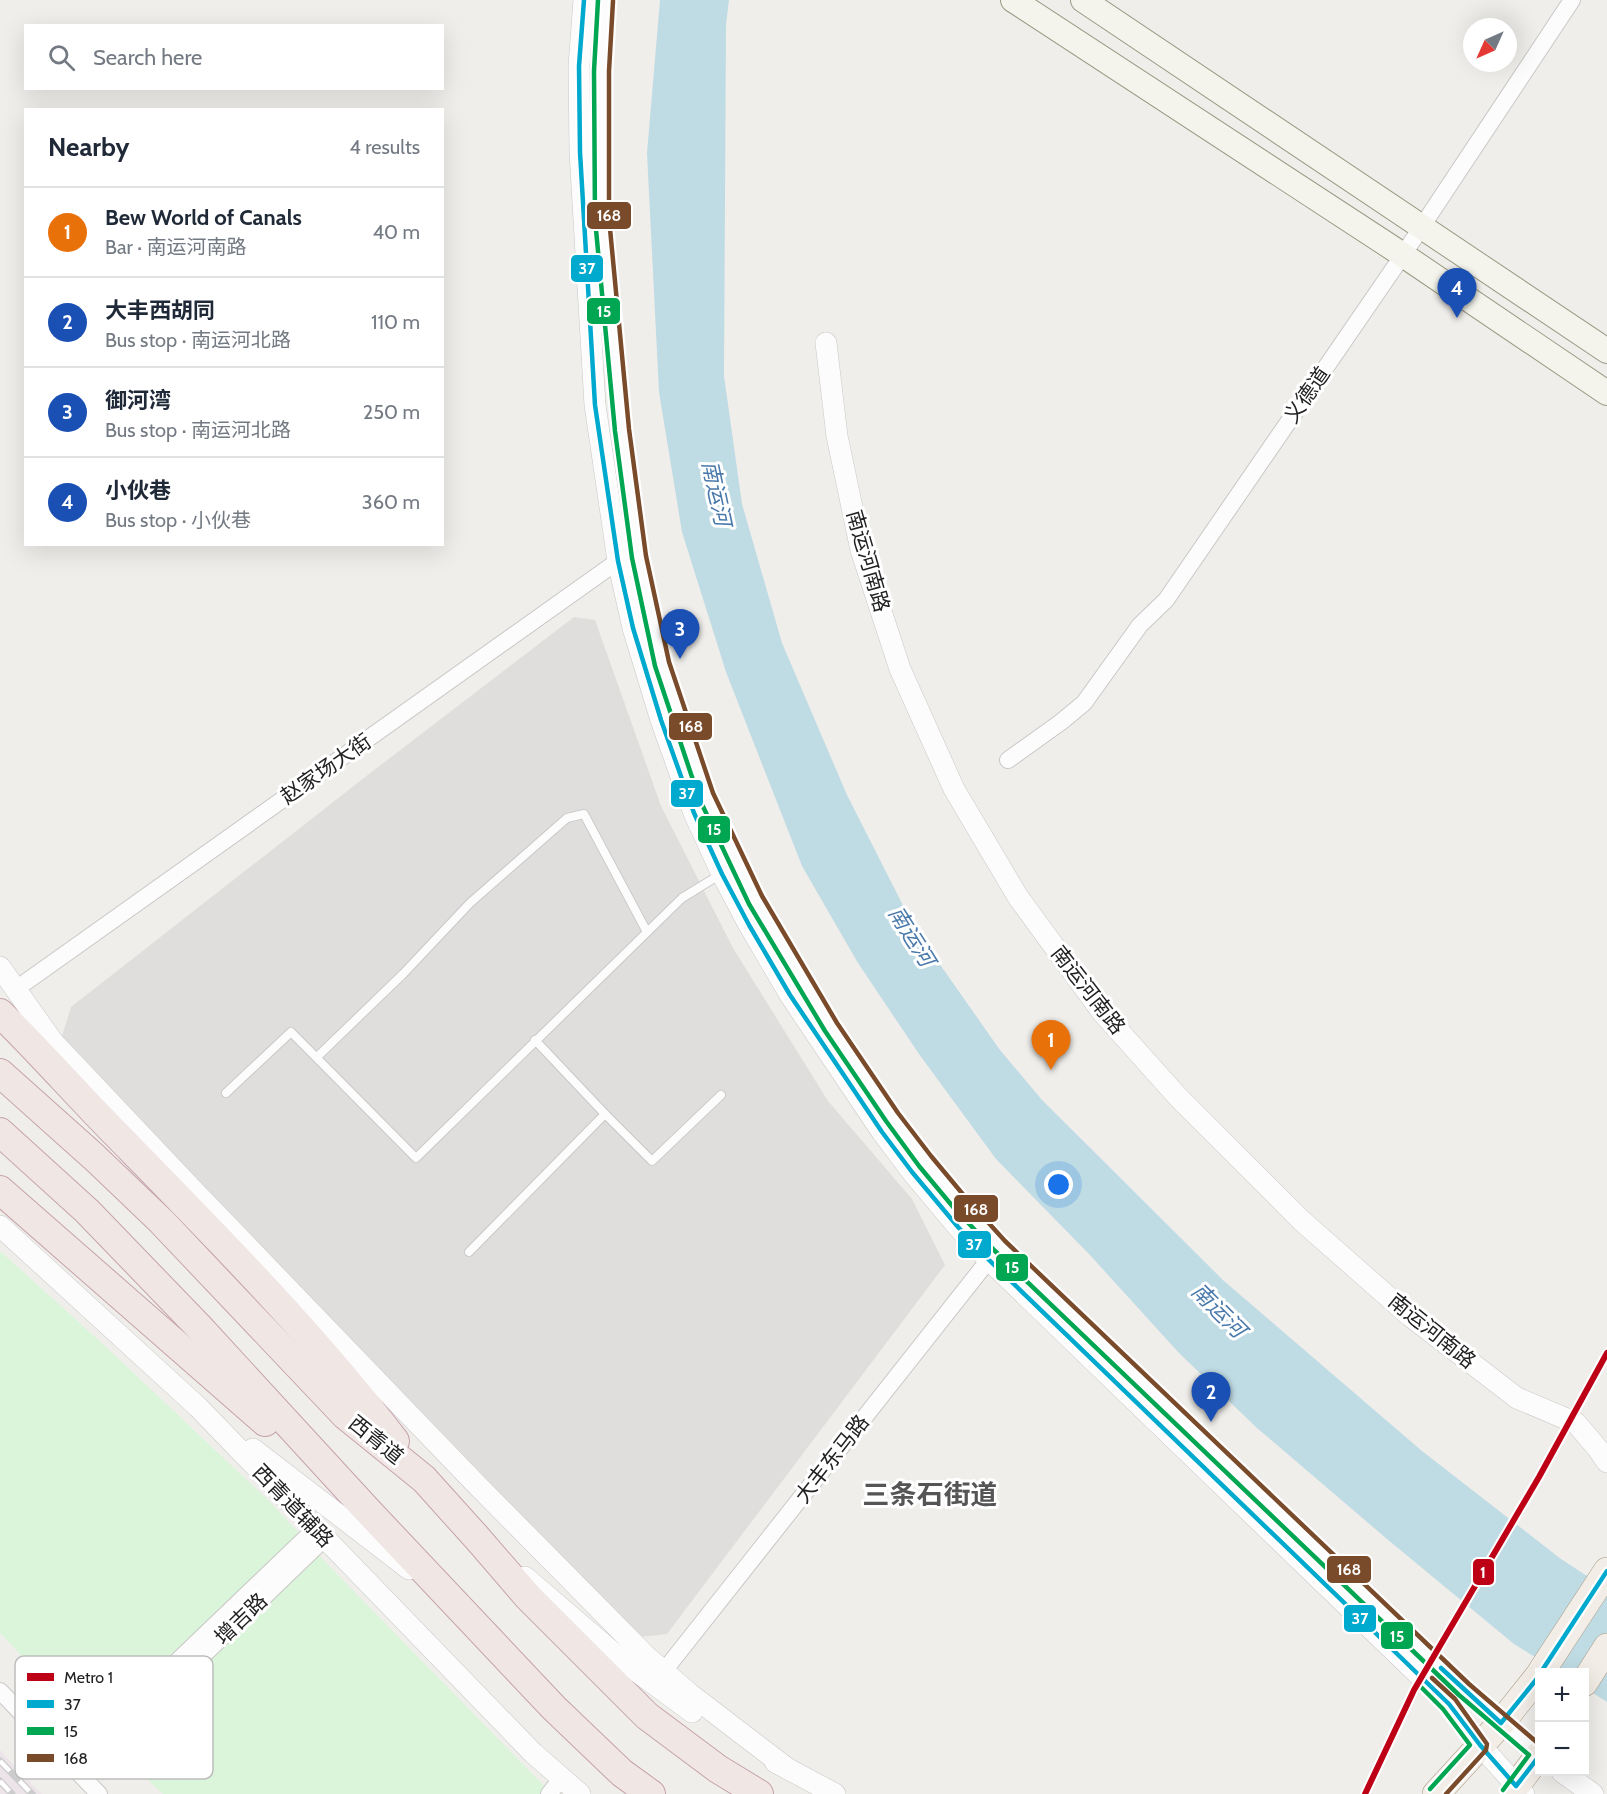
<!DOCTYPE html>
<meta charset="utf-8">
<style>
body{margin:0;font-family:Cabin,"Noto Sans SC",sans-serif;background:#f2f2f3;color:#1f2937}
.controls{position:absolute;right:18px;bottom:18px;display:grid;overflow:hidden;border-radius:0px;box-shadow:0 6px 24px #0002}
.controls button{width:54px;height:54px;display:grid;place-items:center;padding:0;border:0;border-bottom:2px solid #e0e1e3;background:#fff;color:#1f2937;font:30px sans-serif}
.compass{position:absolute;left:1463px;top:18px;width:54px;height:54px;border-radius:50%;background:#fff;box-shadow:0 6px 24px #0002;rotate:225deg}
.you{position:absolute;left:1059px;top:1185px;width:21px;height:21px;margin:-15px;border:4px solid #fff;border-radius:50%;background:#1a73e8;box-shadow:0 0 0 9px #1a73e833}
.badge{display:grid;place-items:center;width:39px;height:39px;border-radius:50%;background:#0f766e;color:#fff;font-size:20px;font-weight:700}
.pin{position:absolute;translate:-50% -50px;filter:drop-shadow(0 2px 3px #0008)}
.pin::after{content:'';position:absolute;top:32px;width:21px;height:18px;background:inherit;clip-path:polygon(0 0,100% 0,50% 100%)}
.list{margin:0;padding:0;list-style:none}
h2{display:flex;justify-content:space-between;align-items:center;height:78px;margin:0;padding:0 24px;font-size:26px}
h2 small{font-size:20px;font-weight:400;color:#747a83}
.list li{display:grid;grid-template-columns:39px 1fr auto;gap:18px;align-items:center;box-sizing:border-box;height:90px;padding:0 24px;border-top:2px solid #e0e1e3}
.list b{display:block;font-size:22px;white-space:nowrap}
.list p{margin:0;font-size:20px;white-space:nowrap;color:#747a83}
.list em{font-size:20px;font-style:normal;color:#747a83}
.icon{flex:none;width:33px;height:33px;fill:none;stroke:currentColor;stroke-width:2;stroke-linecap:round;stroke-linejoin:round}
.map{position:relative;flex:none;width:1607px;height:1794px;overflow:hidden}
.search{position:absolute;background:#fff;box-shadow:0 6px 24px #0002;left:24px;top:24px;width:420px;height:66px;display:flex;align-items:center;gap:15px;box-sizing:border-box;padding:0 21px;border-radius:0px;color:#747a83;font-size:22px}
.panel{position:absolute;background:#fff;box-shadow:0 6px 24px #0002;left:24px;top:108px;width:420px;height:438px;border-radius:0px}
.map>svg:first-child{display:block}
.residential{fill:#dfdedc}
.industrial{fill:#ede4e9}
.park{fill:#daf5da}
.water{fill:#bfdbe3}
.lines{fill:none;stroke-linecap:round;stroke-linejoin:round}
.service-casing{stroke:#c9c8c7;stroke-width:10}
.minor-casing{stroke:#c9c8c7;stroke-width:18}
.tertiary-casing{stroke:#c9c8c7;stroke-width:22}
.secondary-casing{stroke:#999a82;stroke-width:26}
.primary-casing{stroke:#a79c86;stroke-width:28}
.trunk-casing{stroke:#c5a2ac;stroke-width:30}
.service{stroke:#fdfcfc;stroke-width:8}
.minor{stroke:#fdfcfc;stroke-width:16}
.tertiary{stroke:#fdfcfc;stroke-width:21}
.secondary{stroke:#f4f4ed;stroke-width:24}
.primary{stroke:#f3ede7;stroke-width:27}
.trunk{stroke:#f0e6e4;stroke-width:28}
.rail-casing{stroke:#ccc;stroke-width:7}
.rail{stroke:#fff;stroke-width:4.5;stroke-dasharray:14;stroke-linecap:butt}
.bus-1-casing{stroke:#fff;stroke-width:9}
.bus-2-casing{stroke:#fff;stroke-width:9}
.bus-3-casing{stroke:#fff;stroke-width:9}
.bus-1{stroke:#00a9ce;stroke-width:4.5}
.bus-2{stroke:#00a651;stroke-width:4.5}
.bus-3{stroke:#7a4b2a;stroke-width:4.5}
.metro-1-casing{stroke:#fff;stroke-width:10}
.metro-1{stroke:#bd0016;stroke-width:6}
.labels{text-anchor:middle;stroke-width:6;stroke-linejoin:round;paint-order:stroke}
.street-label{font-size:21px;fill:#222;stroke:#fff}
.water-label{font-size:22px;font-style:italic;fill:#4a7aab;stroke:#fff}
.district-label{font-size:27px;font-weight:bold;fill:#555;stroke:#fff}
.key{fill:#fff;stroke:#bdbdbd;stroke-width:1.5}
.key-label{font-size:16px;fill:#222}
.line-badge{stroke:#fff;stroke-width:2}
.badge-label{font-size:16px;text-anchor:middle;font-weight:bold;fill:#fff}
</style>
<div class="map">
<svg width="1607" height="1794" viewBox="0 0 1607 1794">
<rect width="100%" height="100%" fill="#f0eeeb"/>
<path class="residential" d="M574,617L595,620L661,806L733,948L828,1101L912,1199L945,1265L667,1634L640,1637L61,1039L71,1007L369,774Z"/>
<path class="industrial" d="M0,1750L22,1775L42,1794H0Z"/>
<path class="park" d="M0,1251L105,1346L271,1503L330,1567L552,1794H163L75,1712L0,1633Z"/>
<path class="water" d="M660,0H729L726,25L724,376L742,504L782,643L847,795L915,929L1000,1050L1042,1100L1224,1281L1422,1451L1561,1559L1607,1589V1702L1585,1688L1584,1672H1559L1514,1644L1387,1539L1257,1428L1179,1353L1089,1254L996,1159L919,1054L858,963L802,866L726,672L682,532L659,392L647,153Z"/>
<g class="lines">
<g class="service-casing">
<g id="service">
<path d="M317,1057L403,974L470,903L567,818L584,814L647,932"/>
<path d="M226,1093L291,1032L416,1158L682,898L721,874"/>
<path d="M605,1114L652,1161L721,1095"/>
<path d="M469,1252L605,1114L535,1040"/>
</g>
</g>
<g class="minor-casing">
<g id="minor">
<path d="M1008,760L1061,722L1084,703L1140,625L1166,600L1403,255L1572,0"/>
<path d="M16,989L618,561L628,559"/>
<path d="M664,1671L995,1252"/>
<path d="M0,1691L99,1794"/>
<path d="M70,1764L315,1529"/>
<path d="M80,1774L324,1539"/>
<path d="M549,1794L561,1779"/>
</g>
</g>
<g class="tertiary-casing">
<g id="tertiary">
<path d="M584,0L579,66L580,152L595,405L618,561L633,628L661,720L694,813L722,874L749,925L790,995L882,1132L912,1172L958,1227L989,1260L1449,1704L1480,1745L1524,1794"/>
<path d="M606,0L601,71L602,218L622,430L639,557L662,664L706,796L755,900L831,1027L892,1117L925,1161L960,1203L1000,1246L1464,1690L1540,1754"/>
<path d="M826,343L837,436L861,550L900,669L954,789L1018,897L1102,1012L1178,1097L1302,1221L1410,1316L1517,1398L1576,1423L1598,1449L1607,1462"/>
<path d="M0,967L53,1042L191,1188L476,1484L647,1657L690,1694L788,1769"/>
<path d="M0,1226L198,1407L533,1753L580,1794"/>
<path d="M253,1449L409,1569"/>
<path d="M525,1577L624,1662L692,1712"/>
<path d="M775,1762L835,1794"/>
<path d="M1562,1772L1593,1794"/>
</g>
</g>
<g class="secondary-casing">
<g id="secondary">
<path d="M1013,0L1403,255L1607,393"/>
<path d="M1083,0L1607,351"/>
</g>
</g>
<g class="primary-casing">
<g id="primary">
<path d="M1541,1672L1607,1571"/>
<path d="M1584,1683L1607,1647"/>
<path d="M1516,1786L1540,1754"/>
<path d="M1436,1794L1501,1723L1540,1674"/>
</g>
</g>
<g class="trunk-casing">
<g id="trunk">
<path d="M0,1013C41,1053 79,1097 120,1138C215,1235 312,1333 395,1441"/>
<path d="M0,1073L94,1157L161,1221L345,1415L424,1479L478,1539L528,1597L647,1716L718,1769L759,1794"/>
<path d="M0,1132L87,1211L199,1327L368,1511L554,1708L622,1773L651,1794"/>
<path d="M0,1190L265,1422"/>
</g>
</g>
<use href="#service" class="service"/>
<use href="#minor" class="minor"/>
<use href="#tertiary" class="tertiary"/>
<use href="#secondary" class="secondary"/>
<use href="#primary" class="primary"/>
<use href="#trunk" class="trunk"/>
<g class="rail-casing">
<g id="rail">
<path d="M0,1761L32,1794"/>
<path d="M0,1781L12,1794"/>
</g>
</g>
<use href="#rail" class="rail"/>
<g class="bus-1-casing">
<g id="bus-1">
<path d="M584,0L579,66L580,152L595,405L618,561L633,628L661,720L694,813L722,874L749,925L790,995L882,1132L912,1172L958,1227L989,1260L1449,1704L1480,1745L1516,1786L1540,1755"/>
<path d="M1441,1668L1501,1723L1540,1675"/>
<path d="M1541,1672L1607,1571"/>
</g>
</g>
<g class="bus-2-casing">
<g id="bus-2">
<path d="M598,0L594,71L595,219L615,431L632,558L655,666L699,798L749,904L825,1031L886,1121L919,1166L954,1208L995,1251L1459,1695L1529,1755L1503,1790"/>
<path d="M1422,1688L1443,1709L1470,1745L1430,1789"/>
</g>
</g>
<g class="bus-3-casing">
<g id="bus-3">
<path d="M613,1L609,71V218L629,429L646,556L669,662L713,793L762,896L837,1023L898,1113L931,1156L966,1198L1005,1241L1469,1684L1540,1745"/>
<path d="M1432,1678L1455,1699L1487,1744L1486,1750L1446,1794"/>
</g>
</g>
<use href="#bus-1" class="bus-1"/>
<use href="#bus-2" class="bus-2"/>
<use href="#bus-3" class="bus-3"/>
<g class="metro-1-casing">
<path id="metro-1" d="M1365,1794L1414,1690L1539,1477L1607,1353"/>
</g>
<use href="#metro-1" class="metro-1"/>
</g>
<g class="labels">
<g class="street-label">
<text transform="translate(1307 395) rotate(-55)" y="7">义德道</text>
<text transform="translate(868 561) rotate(74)" y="7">南运河南路</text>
<text transform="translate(326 769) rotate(-35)" y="7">赵家场大街</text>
<text transform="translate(1088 990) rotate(52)" y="7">南运河南路</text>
<text transform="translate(1432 1331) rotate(39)" y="7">南运河南路</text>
<text transform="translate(376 1440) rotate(39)" y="7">西青道</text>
<text transform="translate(832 1459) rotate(-52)" y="7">大丰东马路</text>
<text transform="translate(293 1506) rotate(46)" y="7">西青道辅路</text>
<text transform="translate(241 1619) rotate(-44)" y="7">增吉路</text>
</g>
<g class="water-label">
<text transform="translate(717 493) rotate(78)" y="8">南运河</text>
<text transform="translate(912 936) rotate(58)" y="8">南运河</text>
<text transform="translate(1219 1310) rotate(45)" y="8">南运河</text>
</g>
<g class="district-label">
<text x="930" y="1504">三条石街道</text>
</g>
</g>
<rect x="15" y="1656" width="198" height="123" rx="9" class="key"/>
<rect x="27" y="1673" width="27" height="8" fill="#bd0016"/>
<rect x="27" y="1700" width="27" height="8" fill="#00a9ce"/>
<rect x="27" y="1727" width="27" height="8" fill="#00a651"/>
<rect x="27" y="1754" width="27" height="8" fill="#7a4b2a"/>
<g class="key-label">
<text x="64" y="1683">Metro 1</text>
<text x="64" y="1710">37</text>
<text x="64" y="1737">15</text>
<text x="64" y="1764">168</text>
</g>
<g class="line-badge">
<rect x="586" y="201" width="46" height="29" rx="6" fill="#7a4b2a"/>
<rect x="570" y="254" width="34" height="29" rx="6" fill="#00a9ce"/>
<rect x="586" y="297" width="35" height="28" rx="6" fill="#00a651"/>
<rect x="668" y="712" width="45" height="29" rx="6" fill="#7a4b2a"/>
<rect x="670" y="779" width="34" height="29" rx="6" fill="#00a9ce"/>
<rect x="697" y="815" width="34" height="29" rx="6" fill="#00a651"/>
<rect x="953" y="1194" width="46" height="29" rx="6" fill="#7a4b2a"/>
<rect x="957" y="1230" width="35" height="29" rx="6" fill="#00a9ce"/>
<rect x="995" y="1253" width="34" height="29" rx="6" fill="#00a651"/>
<rect x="1326" y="1555" width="46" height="29" rx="6" fill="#7a4b2a"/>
<rect x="1472" y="1558" width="23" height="28" rx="6" fill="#bd0016"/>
<rect x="1343" y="1604" width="34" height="29" rx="6" fill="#00a9ce"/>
<rect x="1380" y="1621" width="34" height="29" rx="6" fill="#00a651"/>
</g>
<g class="badge-label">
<text x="609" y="221">168</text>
<text x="587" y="274">37</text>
<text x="604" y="317">15</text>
<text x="691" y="732">168</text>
<text x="687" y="799">37</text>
<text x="714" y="835">15</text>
<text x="976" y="1215">168</text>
<text x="974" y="1250">37</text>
<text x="1012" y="1273">15</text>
<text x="1349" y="1575">168</text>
<text x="1483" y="1578">1</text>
<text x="1360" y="1624">37</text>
<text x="1397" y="1642">15</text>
</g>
</svg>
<div class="controls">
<button>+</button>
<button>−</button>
</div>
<svg class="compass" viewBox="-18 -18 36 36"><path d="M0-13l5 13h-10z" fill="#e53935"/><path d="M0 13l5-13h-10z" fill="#747a83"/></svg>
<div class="you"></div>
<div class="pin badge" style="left:1051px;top:1070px;background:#e8710a">1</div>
<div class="pin badge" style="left:1211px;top:1422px;background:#1a4fb4">2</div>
<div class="pin badge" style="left:680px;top:659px;background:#1a4fb4">3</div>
<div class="pin badge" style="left:1457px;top:318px;background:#1a4fb4">4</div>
<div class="search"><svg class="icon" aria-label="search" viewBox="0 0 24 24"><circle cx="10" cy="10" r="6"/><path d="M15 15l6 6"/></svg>Search here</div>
<section class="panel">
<h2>Nearby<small>4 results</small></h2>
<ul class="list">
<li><span class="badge" style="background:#e8710a">1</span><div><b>Bew World of Canals</b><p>Bar · 南运河南路</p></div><em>40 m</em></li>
<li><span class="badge" style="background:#1a4fb4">2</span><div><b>大丰西胡同</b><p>Bus stop · 南运河北路</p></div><em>110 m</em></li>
<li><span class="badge" style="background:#1a4fb4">3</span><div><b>御河湾</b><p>Bus stop · 南运河北路</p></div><em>250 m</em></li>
<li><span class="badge" style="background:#1a4fb4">4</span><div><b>小伙巷</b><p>Bus stop · 小伙巷</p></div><em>360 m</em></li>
</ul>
</section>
</div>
